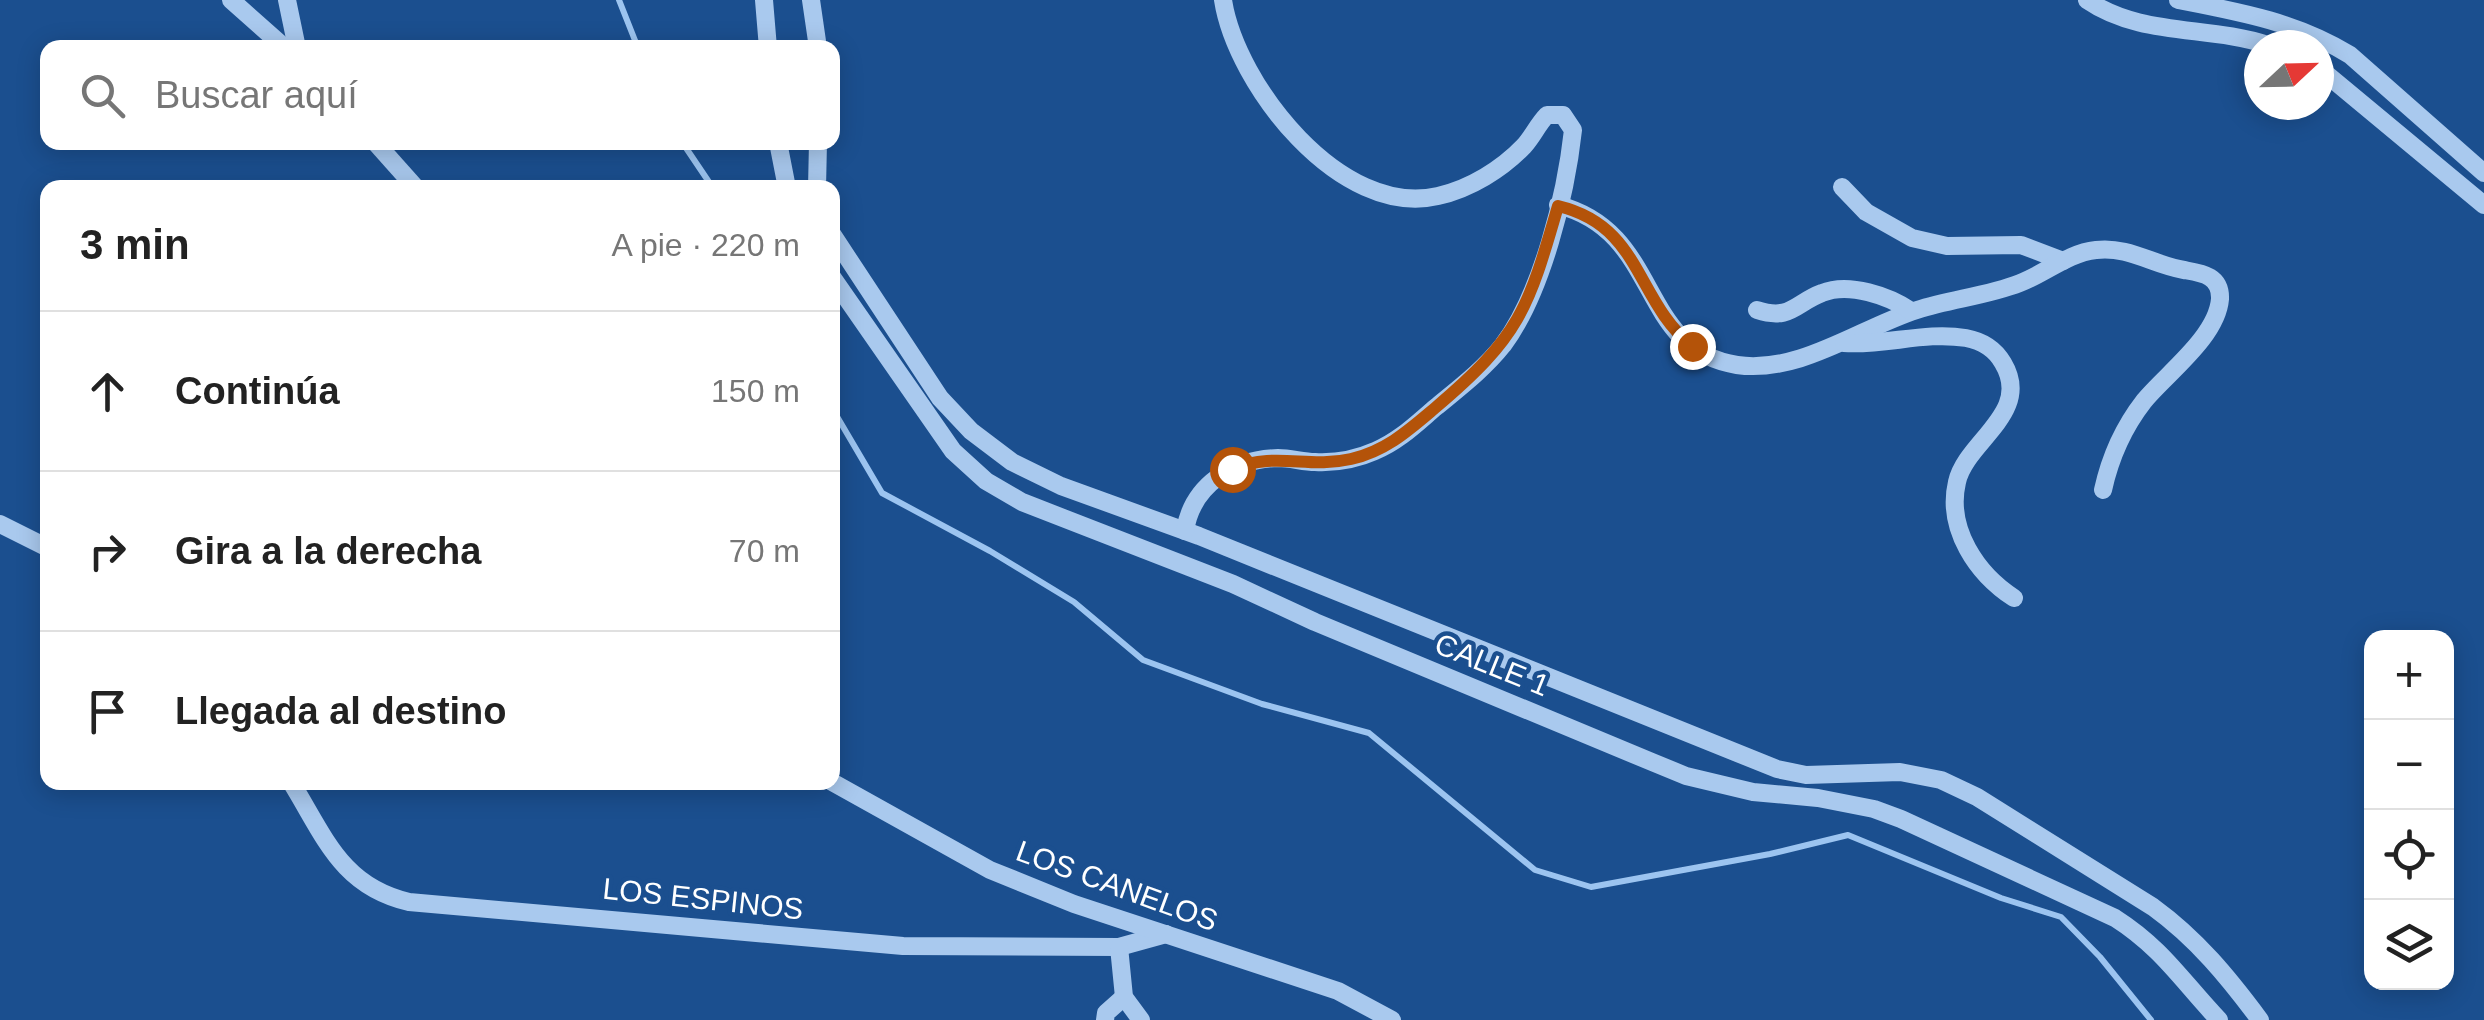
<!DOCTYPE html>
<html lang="es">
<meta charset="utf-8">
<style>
body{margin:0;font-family:Arial,sans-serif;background:#f2f2f2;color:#222}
.controls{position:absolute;right:30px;bottom:30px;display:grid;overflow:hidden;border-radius:20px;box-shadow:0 5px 25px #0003}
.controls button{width:90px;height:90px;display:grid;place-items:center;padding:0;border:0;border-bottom:2px solid #e0e0e0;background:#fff;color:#222;font:50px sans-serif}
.compass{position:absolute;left:2244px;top:30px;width:90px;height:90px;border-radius:50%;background:#fff;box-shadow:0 5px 25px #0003;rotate:68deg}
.stop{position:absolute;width:30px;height:30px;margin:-22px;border:8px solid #b45309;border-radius:50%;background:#fff}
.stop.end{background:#b45309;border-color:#fff;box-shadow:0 2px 10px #0008}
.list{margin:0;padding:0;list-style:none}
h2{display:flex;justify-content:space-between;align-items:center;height:130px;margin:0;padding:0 40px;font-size:42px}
h2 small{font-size:32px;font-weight:400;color:#767676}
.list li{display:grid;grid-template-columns:65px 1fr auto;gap:30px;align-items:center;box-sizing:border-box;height:160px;padding:0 40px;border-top:2px solid #e0e0e0}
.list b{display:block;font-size:38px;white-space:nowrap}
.list em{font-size:32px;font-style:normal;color:#767676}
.icon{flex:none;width:55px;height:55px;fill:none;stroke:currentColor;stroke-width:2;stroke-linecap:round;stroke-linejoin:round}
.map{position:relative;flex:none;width:2484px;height:1020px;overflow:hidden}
.search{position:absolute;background:#fff;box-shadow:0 5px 25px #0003;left:40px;top:40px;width:800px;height:110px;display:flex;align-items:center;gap:25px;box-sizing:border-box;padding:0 35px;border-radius:20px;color:#767676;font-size:38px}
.panel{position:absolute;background:#fff;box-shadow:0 5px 25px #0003;left:40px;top:180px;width:800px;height:610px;border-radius:20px}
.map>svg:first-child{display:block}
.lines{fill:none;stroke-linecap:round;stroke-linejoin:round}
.stream{stroke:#9cc4f0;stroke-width:6}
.minor{stroke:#a9c9ee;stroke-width:18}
.route{stroke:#b45309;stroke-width:12}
.labels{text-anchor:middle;stroke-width:9;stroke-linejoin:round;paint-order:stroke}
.street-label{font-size:30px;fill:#fff;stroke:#1b4f8f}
</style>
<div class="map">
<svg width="2484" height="1020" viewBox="0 0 2484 1020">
<rect width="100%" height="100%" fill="#1b4f8f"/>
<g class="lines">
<g class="stream">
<path d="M619,0L638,48"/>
<path d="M682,142L713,188"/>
<path d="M832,408L882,493L990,551L1074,602L1143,660L1262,704L1369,733L1535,870L1591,887L1770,854L1848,835L2001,898L2061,917L2100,957L2151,1020"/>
</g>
<g class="minor">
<path d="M231,0L285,48"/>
<path d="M287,0L297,48"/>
<path d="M764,0L768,48"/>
<path d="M811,0L818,48"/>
<path d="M2087,0C2141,37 2208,25 2268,45"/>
<path d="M2178,0C2240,12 2296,22 2350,55L2484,173"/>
<path d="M2319,68L2484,205"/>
<path d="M375,142L416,188"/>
<path d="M778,142L787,188"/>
<path d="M1842,187L1866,212L1912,238L1947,246L2021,245L2063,261"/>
<path d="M817,188L818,142"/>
<path d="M1558,205C1663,232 1636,349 1737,365C1800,374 1860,328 1917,310C1951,299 1987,296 2020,283C2046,273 2068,253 2096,250C2129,246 2153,265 2184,270C2201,273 2221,275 2220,299C2217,337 2166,374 2144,401C2123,428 2110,458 2103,490"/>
<path d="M832,234L940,398L971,431L1012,462L1061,486L1199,536L1777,769L1806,775L1900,772L1941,780L1977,797L2153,907C2197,939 2228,977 2260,1020"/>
<path d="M832,277L953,451L986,481L1022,502L1233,584L1315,622L1652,762L1686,776L1753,792L1818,798L1874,809L1901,819L2115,918C2162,948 2182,981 2219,1020"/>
<path d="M1757,310C1791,321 1795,303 1822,293C1849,282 1889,296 1911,311"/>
<path d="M1844,343C1885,346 1925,331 1966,338C1982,341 1995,349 2003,363C2033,413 1966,441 1957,482C1946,529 1977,574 2014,598"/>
<path d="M0,524L48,548"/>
<path d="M1185,531C1192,485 1233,459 1278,458C1291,458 1303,462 1315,462C1335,463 1357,459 1375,451C1399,441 1416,424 1436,407C1459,388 1484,369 1503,345C1542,293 1566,194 1573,130L1563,115H1547C1538,124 1533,136 1524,146C1502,169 1470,189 1438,196C1341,219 1236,85 1223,0"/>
<path d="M291,782C325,837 341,886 409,902L903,946L1119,947L1166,934"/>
<path d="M832,782L990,870L1074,904L1338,991L1392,1020"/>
<path d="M1119,947L1124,997L1141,1020"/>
<path d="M1105,1020L1106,1013L1124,997"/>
</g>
</g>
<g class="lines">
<path class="route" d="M1232,469C1277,451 1307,469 1351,459C1386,451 1409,430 1435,408C1520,336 1528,310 1558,206C1642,226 1635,300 1692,346"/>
</g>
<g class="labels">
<g class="street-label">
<text transform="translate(1492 665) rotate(22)" y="10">CALLE 1</text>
<text transform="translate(1117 886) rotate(20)" y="10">LOS CANELOS</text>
<text transform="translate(703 899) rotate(6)" y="10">LOS ESPINOS</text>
</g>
</g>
</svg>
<div class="controls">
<button>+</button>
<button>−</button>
<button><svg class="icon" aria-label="locate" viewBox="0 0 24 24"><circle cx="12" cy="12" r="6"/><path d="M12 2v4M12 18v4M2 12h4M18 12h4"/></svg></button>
<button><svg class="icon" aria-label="layers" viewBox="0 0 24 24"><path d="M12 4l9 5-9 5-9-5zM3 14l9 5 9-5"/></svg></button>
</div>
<svg class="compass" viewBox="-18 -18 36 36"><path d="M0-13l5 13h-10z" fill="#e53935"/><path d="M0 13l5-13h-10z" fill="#767676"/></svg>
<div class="stop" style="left:1232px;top:469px"></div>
<div class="stop end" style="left:1692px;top:346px"></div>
<div class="search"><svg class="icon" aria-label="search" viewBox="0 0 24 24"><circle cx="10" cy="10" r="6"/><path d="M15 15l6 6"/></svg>Buscar aquí</div>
<section class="panel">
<h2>3 min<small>A pie · 220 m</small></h2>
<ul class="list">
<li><svg class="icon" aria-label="ahead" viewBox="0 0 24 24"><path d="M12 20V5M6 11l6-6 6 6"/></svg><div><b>Continúa</b></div><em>150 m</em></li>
<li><svg class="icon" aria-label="right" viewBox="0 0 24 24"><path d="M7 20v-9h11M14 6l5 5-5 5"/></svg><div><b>Gira a la derecha</b></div><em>70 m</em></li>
<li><svg class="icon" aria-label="arrive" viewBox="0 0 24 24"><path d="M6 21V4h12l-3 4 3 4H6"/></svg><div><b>Llegada al destino</b></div></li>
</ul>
</section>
</div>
